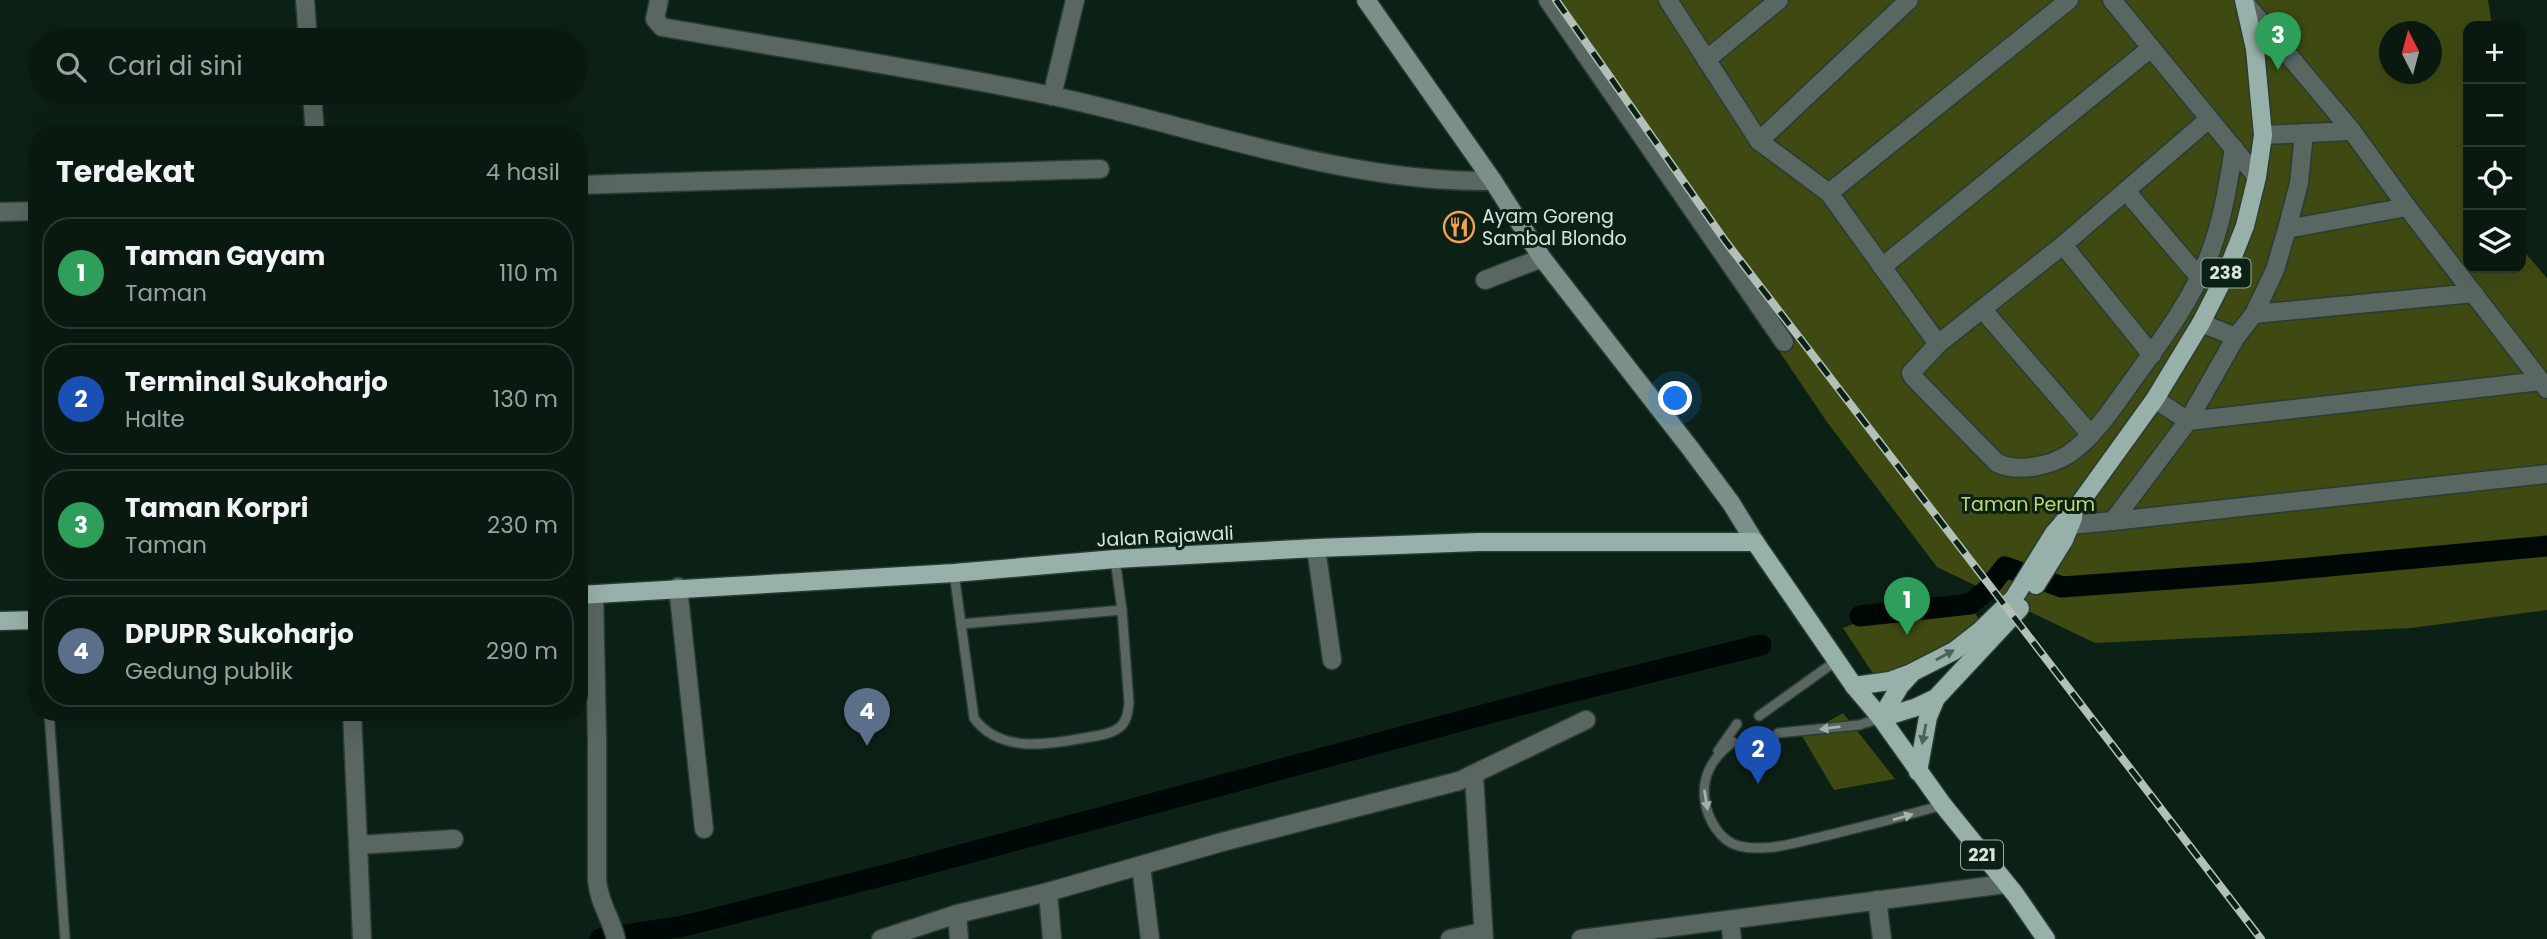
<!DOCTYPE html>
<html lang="id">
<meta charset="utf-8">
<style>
body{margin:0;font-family:Poppins,sans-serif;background:#17261e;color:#f1f3f6}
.controls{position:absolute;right:21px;top:21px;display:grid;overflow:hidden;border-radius:14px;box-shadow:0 7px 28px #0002}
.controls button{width:63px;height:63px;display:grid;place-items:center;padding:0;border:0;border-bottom:2px solid #293830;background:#091910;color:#f1f3f6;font:35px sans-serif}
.compass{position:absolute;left:2379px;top:21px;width:63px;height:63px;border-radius:50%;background:#091910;box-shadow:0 7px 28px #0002;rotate:354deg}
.you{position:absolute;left:1676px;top:399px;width:24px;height:24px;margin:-18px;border:5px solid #fff;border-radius:50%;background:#1a73e8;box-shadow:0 0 0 10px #1a73e833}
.badge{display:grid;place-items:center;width:46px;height:46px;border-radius:50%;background:#f9a04c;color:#fff;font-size:23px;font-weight:700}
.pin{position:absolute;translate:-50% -58px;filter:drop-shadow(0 2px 4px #0008)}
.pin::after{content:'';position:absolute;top:37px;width:24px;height:21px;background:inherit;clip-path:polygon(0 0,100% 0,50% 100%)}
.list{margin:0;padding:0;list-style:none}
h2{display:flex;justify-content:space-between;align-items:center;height:91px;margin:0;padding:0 28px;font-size:30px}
h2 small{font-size:23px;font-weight:400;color:#99a09f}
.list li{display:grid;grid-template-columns:46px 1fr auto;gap:21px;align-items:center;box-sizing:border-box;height:112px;margin:0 14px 14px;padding:0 14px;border:2px solid #293830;border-radius:28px}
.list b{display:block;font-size:26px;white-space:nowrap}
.list p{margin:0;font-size:23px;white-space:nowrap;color:#99a09f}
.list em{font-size:23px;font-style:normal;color:#99a09f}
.icon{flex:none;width:38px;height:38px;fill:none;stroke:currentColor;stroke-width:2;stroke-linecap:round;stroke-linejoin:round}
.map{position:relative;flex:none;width:2547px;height:939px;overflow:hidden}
.search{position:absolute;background:#091910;box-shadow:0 7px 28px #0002;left:28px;top:28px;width:560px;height:77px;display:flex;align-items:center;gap:18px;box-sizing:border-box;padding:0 24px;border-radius:38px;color:#99a09f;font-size:26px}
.panel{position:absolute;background:#091910;box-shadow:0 7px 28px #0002;left:28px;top:126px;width:560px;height:595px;border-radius:28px}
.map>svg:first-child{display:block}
.green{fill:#3f4a12;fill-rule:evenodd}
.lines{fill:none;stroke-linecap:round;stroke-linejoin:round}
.canal{stroke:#000707;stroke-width:21}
.service-casing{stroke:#283c32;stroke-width:12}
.minor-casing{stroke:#283c32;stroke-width:21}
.secondary-casing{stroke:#283c32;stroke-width:21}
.primary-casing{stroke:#283c32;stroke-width:21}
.service{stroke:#596662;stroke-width:9}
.minor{stroke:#596662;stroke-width:18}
.secondary{stroke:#7c908b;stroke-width:18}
.primary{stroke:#97b1aa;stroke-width:18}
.rail-casing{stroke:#b2c0b8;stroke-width:8}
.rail{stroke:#0c2116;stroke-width:5;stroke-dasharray:16;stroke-linecap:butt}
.oneway{fill:#4b6259}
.oneway2{fill:#a5b2ab}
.labels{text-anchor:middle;stroke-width:6;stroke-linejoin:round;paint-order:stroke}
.shield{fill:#0c2116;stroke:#9aaaa1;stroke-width:2}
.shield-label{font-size:18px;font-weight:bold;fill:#d7e4dc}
.poi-label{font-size:19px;fill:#d7e4dc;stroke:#0c2116;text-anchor:start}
.park-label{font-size:19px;fill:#c1da68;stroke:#0c2116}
.street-label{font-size:19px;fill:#d7e4dc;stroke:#0c2116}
</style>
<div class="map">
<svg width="2547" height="939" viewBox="0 0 2547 939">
<rect width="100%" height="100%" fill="#0c2116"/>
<g class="green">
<path d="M1538,0H2488L2492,26H2468V268H2521V248L2547,278V610L2411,628L2095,643L1937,567L1827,422L1637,141ZM2390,32H2432V74H2390Z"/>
<path d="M1972,609L1982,624L1956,642L1901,671L1874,675L1843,628L1865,620Z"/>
<path d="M1843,713L1895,779L1834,790L1802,736Z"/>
</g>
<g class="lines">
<g class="canal">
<path d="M1860,616L1970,604L1986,591L2005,567L2062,587L2254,573L2547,546"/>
<path d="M600,939L684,926L901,871L1554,696L1761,645"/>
</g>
<g class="service-casing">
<g id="service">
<path d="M954,573L974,718C999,753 1047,745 1084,738C1095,736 1110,735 1120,727C1127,721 1128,712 1129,703L1122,610L1115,559"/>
<path d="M961,624L1122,610"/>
<path d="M49,712L65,939"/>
<path d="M1759,716L1836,661"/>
<path d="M1778,733L1859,725L1881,718"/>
<path d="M1733,742C1713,757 1701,775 1705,801C1708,820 1720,841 1739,846C1769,853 1800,841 1829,835C1867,826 1905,816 1943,805"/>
<path d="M1718,751L1737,724"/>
</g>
</g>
<g class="minor-casing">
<g id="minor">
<path d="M305,0L308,40"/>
<path d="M659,0L655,19L662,27C792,50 923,69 1053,96C1199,127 1342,183 1493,181"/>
<path d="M1548,0L1784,342"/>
<path d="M1668,0L1759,141L1829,193L1938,344"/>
<path d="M2112,0L2257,177"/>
<path d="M2245,3L2352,131L2407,207L2547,389"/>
<path d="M1706,60L1779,0"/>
<path d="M312,93L315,135"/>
<path d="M1052,96L1075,0"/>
<path d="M2209,119L2063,245L1938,344L1911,373L1913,377L1997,463C2018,473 2050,466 2069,454C2095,436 2114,406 2132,381C2161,341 2193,299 2210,253C2223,219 2228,184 2234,148"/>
<path d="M2263,135L2352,131"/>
<path d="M1759,141L1909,0"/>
<path d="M579,185L1100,169"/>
<path d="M2126,191L2199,277"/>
<path d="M1829,193L2069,0"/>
<path d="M0,212L37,211"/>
<path d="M2287,229L2407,207"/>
<path d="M2063,245L2152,355"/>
<path d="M1882,267L2151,48"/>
<path d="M1485,280L1542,258"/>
<path d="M1983,310L2091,435"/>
<path d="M2254,314L2474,293"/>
<path d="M2201,323L2236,337"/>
<path d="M2155,399L2188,421L2541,381"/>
<path d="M2063,521L2071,525L2113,521L2547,474"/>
<path d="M2113,521L2188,421L2236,337L2254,314L2275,270L2287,229L2299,183L2304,133"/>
<path d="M1316,548L1332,660"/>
<path d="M678,587L704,829"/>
<path d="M594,595L597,738V880C599,904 611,917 616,939"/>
<path d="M352,712L358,845L454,839"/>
<path d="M1474,775L1484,939"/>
<path d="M358,845L362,939"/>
<path d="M1141,866L1150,939"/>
<path d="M1048,892L1052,939"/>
<path d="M1877,900L1882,939"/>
<path d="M957,914L959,939"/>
<path d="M1730,921L1732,939"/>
<path d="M881,939L957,914L1048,892L1222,842L1459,781L1586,720"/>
<path d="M1450,939L1482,932"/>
<path d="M1581,939L2005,884"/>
</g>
</g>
<g class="secondary-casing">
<path id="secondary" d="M1366,0L1493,181L1542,258L1690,448L1731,503L1755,542"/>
</g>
<g class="primary-casing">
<g id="primary">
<path d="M2036,585L2064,540L2073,518"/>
<path d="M579,595L954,573L1115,559L1316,548L1479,542H1755L1854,686L1881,718L1943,805L2015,894L2046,939"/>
<path d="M0,621L37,620"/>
<path d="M1854,686L1890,681L1909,674"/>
<path d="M1881,718L1900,686L1913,672L1954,651L1981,630L2014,598L2054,533L2075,510L2155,399L2201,323L2226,274L2245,226L2257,177L2263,135L2255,49L2244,0"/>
<path d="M1881,718L1917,707L1936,698L2020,608"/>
<path d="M1918,772L1928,717L1936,698"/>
</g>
</g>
<use href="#service" class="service"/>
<use href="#minor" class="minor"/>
<use href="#secondary" class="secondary"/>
<use href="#primary" class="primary"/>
<g class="rail-casing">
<path id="rail" d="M1556,0L1726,242L2261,939"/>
</g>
<use href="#rail" class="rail"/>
</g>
<defs><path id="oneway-solid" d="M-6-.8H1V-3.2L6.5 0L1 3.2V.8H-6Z" transform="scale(1.75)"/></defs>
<g class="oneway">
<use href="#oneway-solid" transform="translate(1945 655) rotate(-29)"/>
<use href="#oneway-solid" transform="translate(1924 734) rotate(101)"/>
</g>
<g class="oneway2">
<use href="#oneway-solid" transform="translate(1830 728) rotate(173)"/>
<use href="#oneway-solid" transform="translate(1706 800) rotate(81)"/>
<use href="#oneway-solid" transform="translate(1903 817) rotate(-16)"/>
</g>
<defs>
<g id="restaurant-ring" transform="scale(1.575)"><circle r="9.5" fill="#0c2116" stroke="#f9a04c" stroke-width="1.5"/><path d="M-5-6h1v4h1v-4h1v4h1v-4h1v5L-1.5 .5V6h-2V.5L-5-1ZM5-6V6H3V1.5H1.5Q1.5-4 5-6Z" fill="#f9a04c"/></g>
</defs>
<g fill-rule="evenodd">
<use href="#restaurant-ring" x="1459" y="227"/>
</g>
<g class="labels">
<g class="shield">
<rect x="2201.5" y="258.5" width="49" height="29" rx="5"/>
<rect x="1961" y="840.5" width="42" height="29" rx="5"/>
</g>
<g class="shield-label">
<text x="2226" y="279">238</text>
<text x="1982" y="861">221</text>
</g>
<g class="poi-label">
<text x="1482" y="223">Ayam Goreng<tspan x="1482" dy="22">Sambal Blondo</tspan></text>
</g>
<g class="park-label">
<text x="2028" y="511">Taman Perum</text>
</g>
<g class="street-label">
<text transform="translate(1165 536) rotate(-3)" y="7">Jalan Rajawali</text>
</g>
</g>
</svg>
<div class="controls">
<button>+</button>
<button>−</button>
<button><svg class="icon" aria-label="locate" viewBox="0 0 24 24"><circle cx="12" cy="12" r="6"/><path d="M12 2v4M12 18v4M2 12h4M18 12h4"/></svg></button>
<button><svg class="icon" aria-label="layers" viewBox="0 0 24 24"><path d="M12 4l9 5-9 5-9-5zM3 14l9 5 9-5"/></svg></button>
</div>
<svg class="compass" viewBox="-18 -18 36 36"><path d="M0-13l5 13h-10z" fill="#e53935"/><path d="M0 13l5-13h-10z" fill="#99a09f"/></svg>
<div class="you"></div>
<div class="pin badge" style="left:1907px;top:635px;background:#2e9e5b">1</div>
<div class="pin badge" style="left:1758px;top:784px;background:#1a4fb4">2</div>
<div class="pin badge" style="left:2278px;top:70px;background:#2e9e5b">3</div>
<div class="pin badge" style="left:867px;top:746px;background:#5c6f8a">4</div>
<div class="search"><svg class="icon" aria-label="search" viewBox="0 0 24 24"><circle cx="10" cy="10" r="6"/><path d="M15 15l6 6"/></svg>Cari di sini</div>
<section class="panel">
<h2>Terdekat<small>4 hasil</small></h2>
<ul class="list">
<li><span class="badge" style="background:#2e9e5b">1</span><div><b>Taman Gayam</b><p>Taman</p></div><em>110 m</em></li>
<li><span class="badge" style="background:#1a4fb4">2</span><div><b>Terminal Sukoharjo</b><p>Halte</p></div><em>130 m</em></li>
<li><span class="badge" style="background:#2e9e5b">3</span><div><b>Taman Korpri</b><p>Taman</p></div><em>230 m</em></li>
<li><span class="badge" style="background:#5c6f8a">4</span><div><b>DPUPR Sukoharjo</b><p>Gedung publik</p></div><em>290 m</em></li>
</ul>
</section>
</div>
